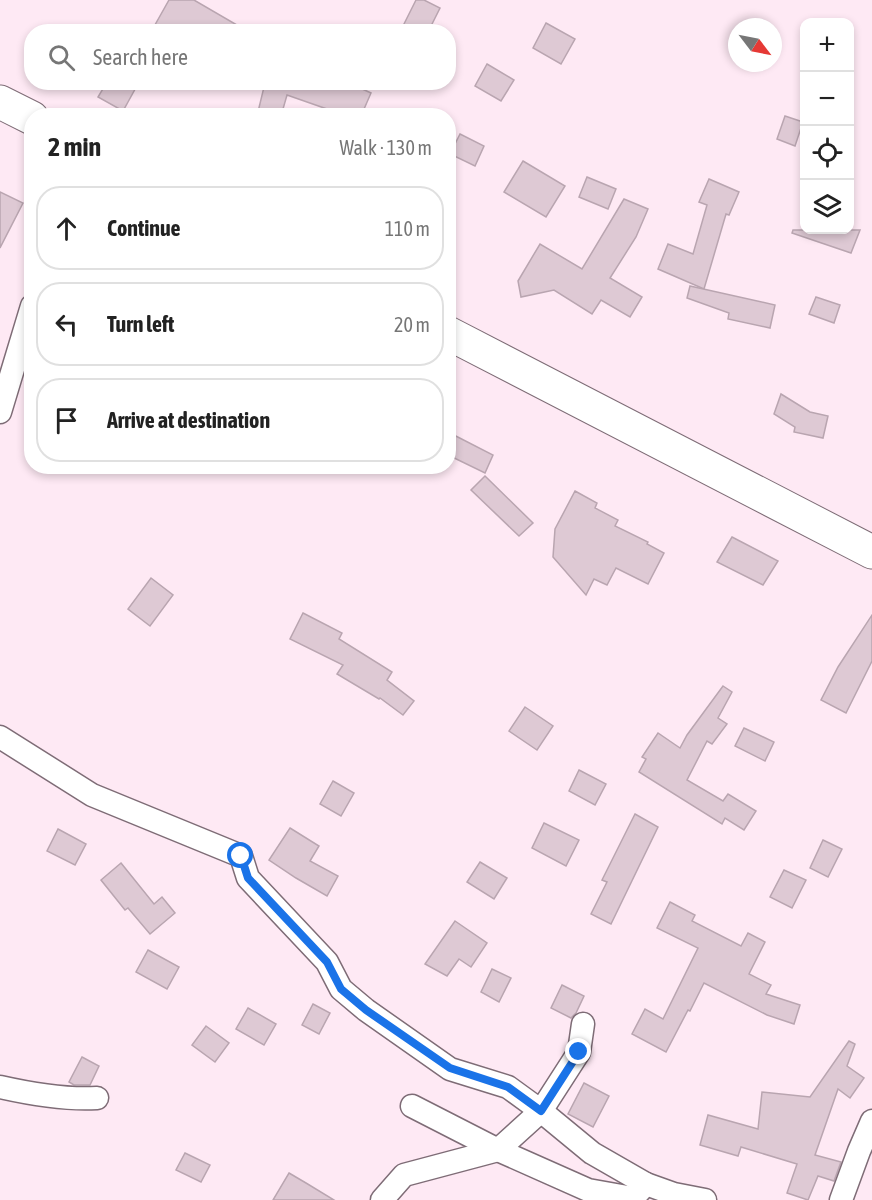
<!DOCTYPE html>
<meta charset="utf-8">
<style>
body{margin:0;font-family:"Asap Condensed",sans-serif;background:#f2f2f2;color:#222}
.controls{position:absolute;right:18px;top:18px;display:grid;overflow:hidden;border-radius:12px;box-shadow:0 3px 9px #0003}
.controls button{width:54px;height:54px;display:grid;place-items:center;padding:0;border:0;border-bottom:2px solid #e0e0e0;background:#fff;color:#222;font:30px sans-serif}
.compass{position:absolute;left:728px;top:18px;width:54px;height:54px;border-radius:50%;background:#fff;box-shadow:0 3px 9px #0003;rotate:122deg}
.stop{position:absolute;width:18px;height:18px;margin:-14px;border:4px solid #1a73e8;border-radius:50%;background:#fff}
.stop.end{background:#1a73e8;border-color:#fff;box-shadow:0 2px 6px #0008}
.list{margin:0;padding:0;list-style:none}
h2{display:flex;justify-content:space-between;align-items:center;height:78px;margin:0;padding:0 24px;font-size:26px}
h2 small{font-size:20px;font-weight:400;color:#767676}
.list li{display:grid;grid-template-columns:39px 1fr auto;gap:18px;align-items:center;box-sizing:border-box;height:84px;margin:0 12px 12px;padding:0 12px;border:2px solid #e0e0e0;border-radius:24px}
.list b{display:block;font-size:22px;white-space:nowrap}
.list em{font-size:20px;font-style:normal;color:#767676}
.icon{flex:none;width:33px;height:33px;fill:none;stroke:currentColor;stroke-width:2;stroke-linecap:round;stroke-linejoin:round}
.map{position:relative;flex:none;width:872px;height:1200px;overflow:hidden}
.search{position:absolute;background:#fff;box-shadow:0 3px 9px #0003;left:24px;top:24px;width:432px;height:66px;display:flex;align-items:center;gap:15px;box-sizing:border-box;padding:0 21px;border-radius:24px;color:#767676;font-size:22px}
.panel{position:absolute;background:#fff;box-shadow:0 3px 9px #0003;left:24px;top:108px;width:432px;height:366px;border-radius:24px}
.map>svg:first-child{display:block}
.building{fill:#dec9d4;stroke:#b9a5b0;stroke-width:1.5}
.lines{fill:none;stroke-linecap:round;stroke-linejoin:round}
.minor-casing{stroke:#7e6c76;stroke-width:25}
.primary-casing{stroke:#7e6c76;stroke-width:35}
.minor{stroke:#fff;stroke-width:22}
.primary{stroke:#fff;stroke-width:33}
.route{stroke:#1a73e8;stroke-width:8}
</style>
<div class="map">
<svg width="872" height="1200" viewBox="0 0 872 1200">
<rect width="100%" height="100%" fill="#fee9f4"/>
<g class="building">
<path d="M169,0H194L249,32H151Z"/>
<path d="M416,0H424L440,8L428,32H400Z"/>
<path d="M546,23L575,39L561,64L533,48Z"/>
<path d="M487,64L514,80L501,101L475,86Z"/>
<path d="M107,82H139L123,111L98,97Z"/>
<path d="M260,82H347L371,93L361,116H324L327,109L287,95L281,116H257L264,87L259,85Z"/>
<path d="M785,116L803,122L795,146L777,139Z"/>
<path d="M460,134L484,146L475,166L450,154Z"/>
<path d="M523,161L565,186L546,217L504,192Z"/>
<path d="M587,177L616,189L608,209L579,197Z"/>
<path d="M709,179L739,192L729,215L726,214L704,289L658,269L668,244L693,254L707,205L699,202Z"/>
<path d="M0,192L23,203L0,248Z"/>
<path d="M624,199L648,209L636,237L610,278L642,297L630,317L601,300L592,314L554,290L521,297L518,281L540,244L582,269Z"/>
<path d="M793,230H860L851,253L792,233Z"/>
<path d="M690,286L775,305L770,328L728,319L729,313L687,298Z"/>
<path d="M816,297L840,305L834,323L809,314Z"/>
<path d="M781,394L810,412L828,416L823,438L794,432L795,427L774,414Z"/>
<path d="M448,432L493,455L485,473L448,455Z"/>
<path d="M485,476L533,523L519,536L471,490Z"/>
<path d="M575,491L597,503L595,508L618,520L615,526L648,542L647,544L664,553L648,584L616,568L607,585L594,579L586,595L553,557L555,529Z"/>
<path d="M732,537L778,561L763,585L717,562Z"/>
<path d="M151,578L173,595L150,626L128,609Z"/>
<path d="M303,613L342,633L339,639L392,672L387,680L414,701L403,715L380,698L379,699L337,674L343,665L290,639Z"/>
<path d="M872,615V661L846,713L821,700L838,667Z"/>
<path d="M723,686L732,692L718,718L727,724L712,744L707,741L687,780L723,801L728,794L756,811L744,830L725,818L722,824L639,772L646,759L642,757L658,733L680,748L687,735Z"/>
<path d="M525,707L553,726L537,750L509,731Z"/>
<path d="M744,728L774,742L765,761L735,746Z"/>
<path d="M579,770L606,784L595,805L569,791Z"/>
<path d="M333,781L354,793L341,816L320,804Z"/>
<path d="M635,814L658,827L611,924L591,914L607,882L602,880Z"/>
<path d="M544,823L579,840L566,866L532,848Z"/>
<path d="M290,828L319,846L310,861L338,876L327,896L296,878L269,860Z"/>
<path d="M58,829L86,844L75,865L47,851Z"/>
<path d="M823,840L842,849L828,877L810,868Z"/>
<path d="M480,862L507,878L494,899L467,882Z"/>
<path d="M121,863L154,904L162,897L175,913L150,934L128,908L125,910L101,880Z"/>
<path d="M784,870L806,880L792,908L770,897Z"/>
<path d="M670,902L695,915L692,921L741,946L748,933L765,942L749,974L771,985L766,994L800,1005L794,1024L767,1015L704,983L690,1011L688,1010L666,1052L632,1034L645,1009L663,1019L698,948L657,928Z"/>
<path d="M455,921L487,943L471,967L459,959L447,976L425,964Z"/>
<path d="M148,950L179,967L167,989L136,972Z"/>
<path d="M492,969L511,978L499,1002L481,992Z"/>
<path d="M562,985L584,996L576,1013L571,1018L551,1008Z"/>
<path d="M313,1004L330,1013L319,1034L302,1025Z"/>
<path d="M248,1008L276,1024L264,1045L236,1029Z"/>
<path d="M206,1026L229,1043L215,1062L192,1045Z"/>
<path d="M849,1041L855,1044L847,1066L864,1078L850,1098L838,1089L815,1155L841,1162L834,1181L818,1176L808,1200L787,1193L797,1164L741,1147L738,1156L700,1145L708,1115L758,1129L762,1092L810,1097Z"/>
<path d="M82,1057L99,1066L90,1085H74L69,1082Z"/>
<path d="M584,1083L609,1096L593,1127L568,1114Z"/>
<path d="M185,1153L210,1165L201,1182L176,1170Z"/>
<path d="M289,1173L306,1183L334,1200H273Z"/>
</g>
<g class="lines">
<g class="minor-casing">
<g id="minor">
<path d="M0,412L32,306"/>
<path d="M0,737L92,795L241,856L248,878L327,962L341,989L366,1010L450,1069L508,1087L541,1111L592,1153L646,1184L674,1194L705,1200"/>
<path d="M0,1087C31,1094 65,1100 97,1098"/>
<path d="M412,1106L498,1150L588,1190L633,1198L646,1184"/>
<path d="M382,1200L404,1175L498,1150L541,1111L579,1052L583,1024"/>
<path d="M841,1200L859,1151L872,1121"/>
</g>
</g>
<g class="primary-casing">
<g id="primary">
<path d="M0,102L32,118"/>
<path d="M448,333L872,552"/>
</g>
</g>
<use href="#minor" class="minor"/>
<use href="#primary" class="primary"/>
</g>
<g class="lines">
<path class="route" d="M241,856L248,878L327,962L341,989L366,1010L450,1068L508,1087L541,1111L579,1052"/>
</g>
</svg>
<div class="controls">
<button>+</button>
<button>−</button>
<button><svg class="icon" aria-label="locate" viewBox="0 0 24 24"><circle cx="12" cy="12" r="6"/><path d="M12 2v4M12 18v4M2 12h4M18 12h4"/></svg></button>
<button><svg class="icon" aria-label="layers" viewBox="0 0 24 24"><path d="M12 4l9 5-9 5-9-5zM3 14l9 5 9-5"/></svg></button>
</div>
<svg class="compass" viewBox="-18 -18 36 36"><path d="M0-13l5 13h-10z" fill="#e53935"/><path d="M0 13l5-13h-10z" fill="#767676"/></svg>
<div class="stop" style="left:241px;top:856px"></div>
<div class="stop end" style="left:579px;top:1052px"></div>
<div class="search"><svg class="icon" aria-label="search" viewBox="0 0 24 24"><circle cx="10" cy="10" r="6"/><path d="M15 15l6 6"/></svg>Search here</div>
<section class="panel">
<h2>2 min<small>Walk · 130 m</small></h2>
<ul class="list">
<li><svg class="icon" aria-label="ahead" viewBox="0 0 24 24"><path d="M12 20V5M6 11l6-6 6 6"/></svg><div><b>Continue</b></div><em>110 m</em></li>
<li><svg class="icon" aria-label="left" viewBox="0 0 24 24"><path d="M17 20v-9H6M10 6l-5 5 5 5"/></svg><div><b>Turn left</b></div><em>20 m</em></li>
<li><svg class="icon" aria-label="arrive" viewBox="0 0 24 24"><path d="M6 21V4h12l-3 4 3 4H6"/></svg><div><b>Arrive at destination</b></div></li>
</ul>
</section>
</div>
